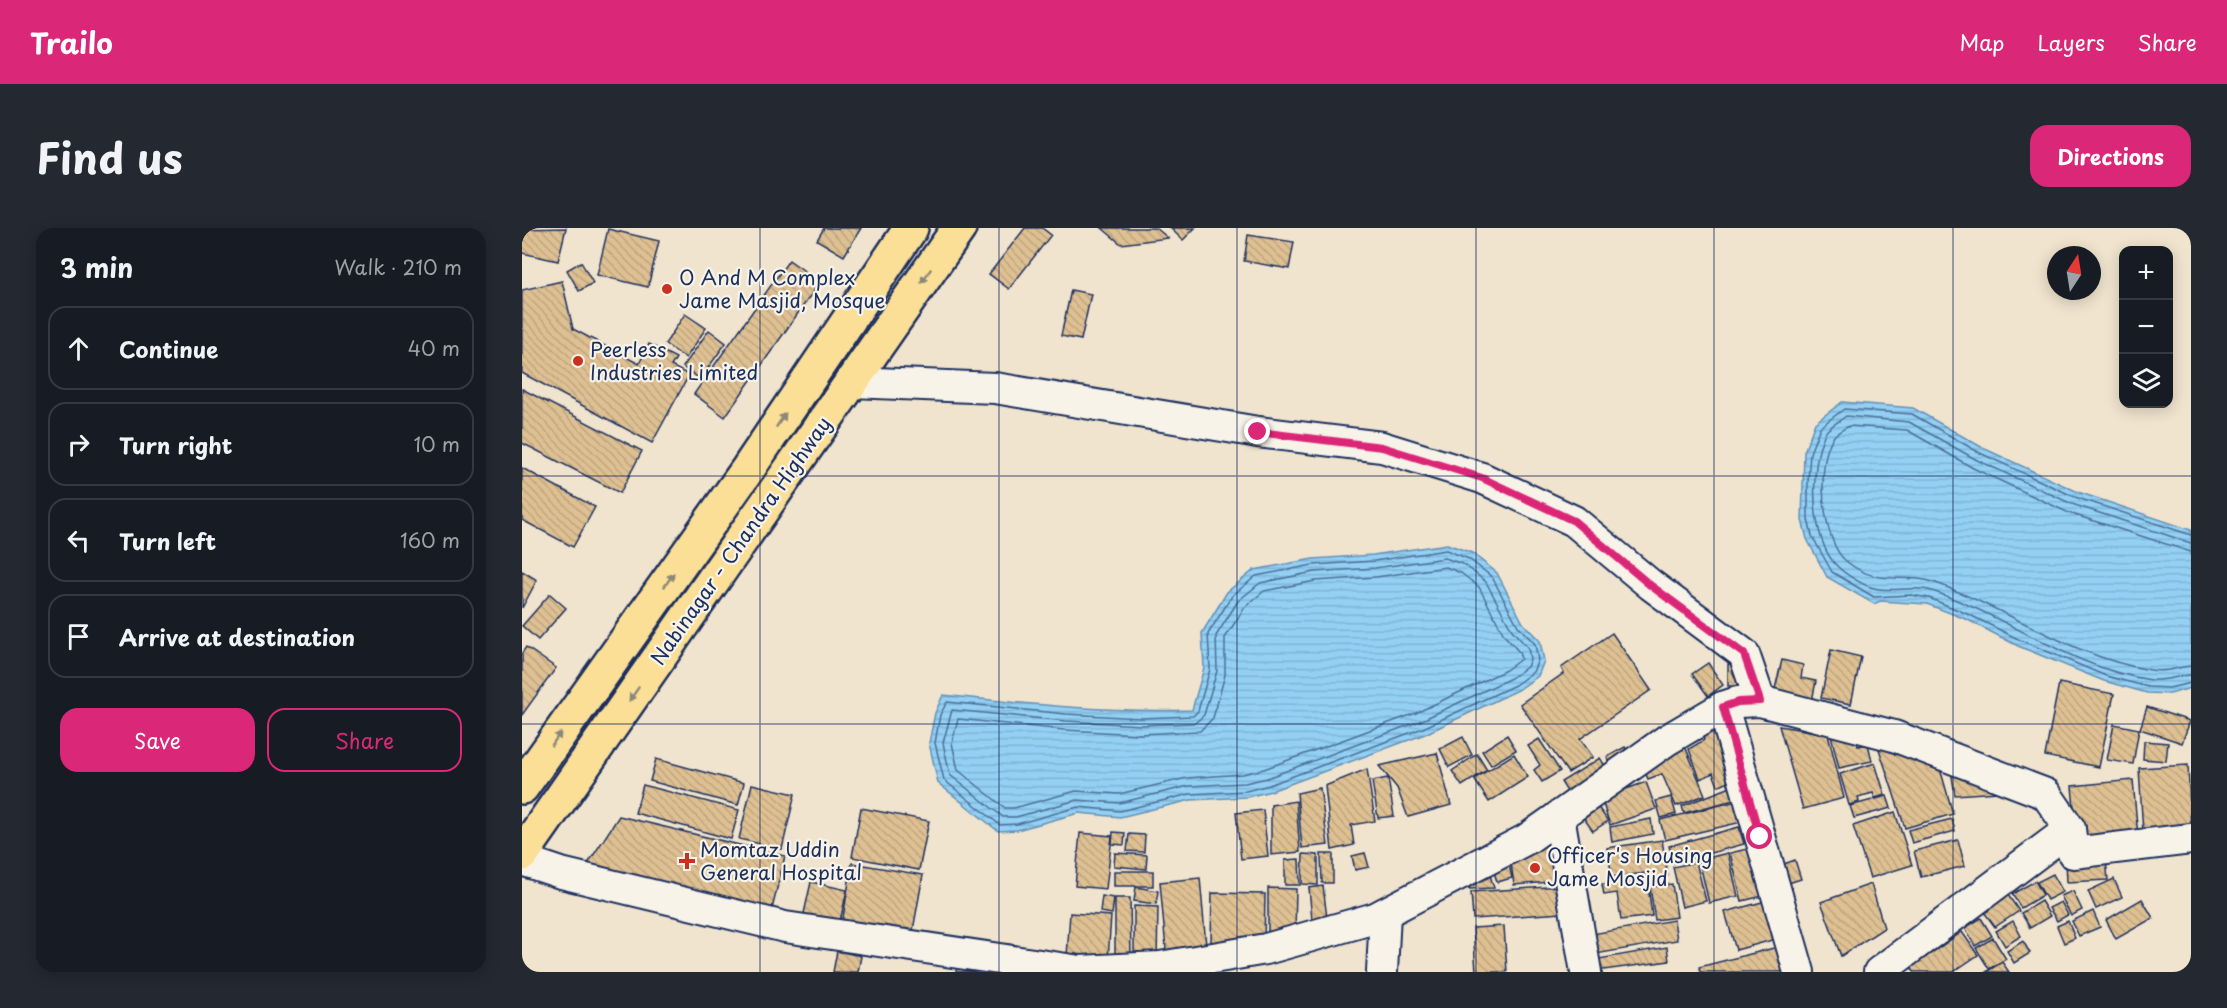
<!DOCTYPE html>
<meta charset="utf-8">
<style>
body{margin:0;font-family:"Playpen Sans",sans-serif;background:#242831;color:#f1f3f6}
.controls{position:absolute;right:18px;top:18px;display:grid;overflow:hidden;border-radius:12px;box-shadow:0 3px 15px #0003}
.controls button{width:54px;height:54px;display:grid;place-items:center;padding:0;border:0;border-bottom:2px solid #363941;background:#171b24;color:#f1f3f6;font:30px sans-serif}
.compass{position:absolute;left:1525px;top:18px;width:54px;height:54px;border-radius:50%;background:#171b24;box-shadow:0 3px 15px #0003;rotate:12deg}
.stop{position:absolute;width:18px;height:18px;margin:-14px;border:4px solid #db2777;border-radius:50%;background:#fff}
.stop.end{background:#db2777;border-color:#fff;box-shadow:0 2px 6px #0008}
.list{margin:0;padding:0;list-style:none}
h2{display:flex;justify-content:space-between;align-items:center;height:78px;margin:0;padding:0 24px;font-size:26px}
h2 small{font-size:20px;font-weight:400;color:#9ea1a6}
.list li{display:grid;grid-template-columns:39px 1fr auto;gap:18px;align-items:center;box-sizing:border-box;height:84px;margin:0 12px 12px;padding:0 12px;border:2px solid #363941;border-radius:18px}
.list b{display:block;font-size:22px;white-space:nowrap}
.list em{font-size:20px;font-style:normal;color:#9ea1a6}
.actions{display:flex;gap:12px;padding:18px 24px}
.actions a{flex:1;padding:14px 0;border:2px solid #db2777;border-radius:18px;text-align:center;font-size:21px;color:#db2777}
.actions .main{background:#db2777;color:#fff}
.icon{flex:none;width:33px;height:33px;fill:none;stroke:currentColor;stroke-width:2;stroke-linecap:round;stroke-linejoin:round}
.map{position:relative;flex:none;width:1669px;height:744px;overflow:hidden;border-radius:18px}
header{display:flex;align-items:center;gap:36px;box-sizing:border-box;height:84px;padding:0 30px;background:#db2777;color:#fff}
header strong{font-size:28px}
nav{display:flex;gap:33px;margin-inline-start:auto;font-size:21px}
.intro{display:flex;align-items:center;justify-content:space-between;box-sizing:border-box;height:144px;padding:0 36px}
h1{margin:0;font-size:42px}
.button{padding:15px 27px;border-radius:18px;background:#db2777;color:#fff;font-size:21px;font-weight:700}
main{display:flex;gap:36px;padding:0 36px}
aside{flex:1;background:#171b24;border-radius:18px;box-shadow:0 3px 15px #0003}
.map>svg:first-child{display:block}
.water{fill:url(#water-rules);stroke:#6390b8;stroke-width:1.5}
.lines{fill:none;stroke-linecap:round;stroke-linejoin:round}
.shore{stroke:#4b6f9a;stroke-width:1.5}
.building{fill:url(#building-back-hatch);stroke:#1b2f5e;stroke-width:1.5}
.street-casing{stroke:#1b2f5e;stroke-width:34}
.highway-casing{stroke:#1b2f5e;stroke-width:38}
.street{stroke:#f7f3e8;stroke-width:30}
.highway{stroke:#fbdf96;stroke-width:33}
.oneway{fill:#8b877a}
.route{stroke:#db2777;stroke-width:8}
.grid{fill:none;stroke:#1b2f5e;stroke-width:1.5;stroke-opacity:0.55}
.poi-dot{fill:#c8321e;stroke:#f7f3e8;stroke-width:2}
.labels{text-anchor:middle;stroke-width:4.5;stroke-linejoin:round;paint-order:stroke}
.poi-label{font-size:20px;fill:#1b2f5e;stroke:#f7f3e8;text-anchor:start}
.street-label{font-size:20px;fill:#1b2f5e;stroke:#f7f3e8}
</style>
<header>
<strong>Trailo</strong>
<nav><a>Map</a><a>Layers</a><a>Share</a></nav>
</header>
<div class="intro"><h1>Find us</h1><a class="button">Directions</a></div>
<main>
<aside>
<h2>3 min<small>Walk · 210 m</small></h2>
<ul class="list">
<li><svg class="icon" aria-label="ahead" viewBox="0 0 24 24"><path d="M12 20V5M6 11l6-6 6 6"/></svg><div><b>Continue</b></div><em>40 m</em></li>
<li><svg class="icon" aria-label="right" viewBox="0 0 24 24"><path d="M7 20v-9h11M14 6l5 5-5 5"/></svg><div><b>Turn right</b></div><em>10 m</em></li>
<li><svg class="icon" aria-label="left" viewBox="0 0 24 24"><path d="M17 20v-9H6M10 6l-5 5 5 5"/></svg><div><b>Turn left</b></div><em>160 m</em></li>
<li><svg class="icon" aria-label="arrive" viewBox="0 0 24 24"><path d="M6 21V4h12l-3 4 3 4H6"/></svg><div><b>Arrive at destination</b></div></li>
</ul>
<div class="actions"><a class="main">Save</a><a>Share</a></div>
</aside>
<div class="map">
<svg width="1669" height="744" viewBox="0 0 1669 744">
<defs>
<pattern id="water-rules" width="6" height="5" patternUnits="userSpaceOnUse" patternTransform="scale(1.5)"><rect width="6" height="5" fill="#93d0f4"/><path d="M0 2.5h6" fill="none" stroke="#7eb3d4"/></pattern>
<pattern id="building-back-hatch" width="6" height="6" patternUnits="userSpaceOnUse" patternTransform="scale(1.5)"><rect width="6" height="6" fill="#dec092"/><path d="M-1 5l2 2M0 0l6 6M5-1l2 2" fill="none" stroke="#bea580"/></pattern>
</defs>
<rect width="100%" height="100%" fill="#f0e4ce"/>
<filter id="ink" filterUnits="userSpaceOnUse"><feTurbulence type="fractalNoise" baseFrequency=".0167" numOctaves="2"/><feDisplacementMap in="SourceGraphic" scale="12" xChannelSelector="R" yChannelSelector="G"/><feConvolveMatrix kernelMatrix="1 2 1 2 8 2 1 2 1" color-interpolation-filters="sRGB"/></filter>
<g filter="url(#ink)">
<g class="water">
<path d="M1320,174L1391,180L1461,220L1556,264L1669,302V460L1648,466L1625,465L1582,453L1496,418L1446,392L1405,376L1358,373L1352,376L1305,349L1285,311L1280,292L1282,224L1293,195Z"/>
<path d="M925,316L950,325L975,345L1001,395L1018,413L1022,433L1016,448L996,462L903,506L749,563L725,569L669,572L598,589L557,585L495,602L476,603L416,555L407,515L413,485L421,467C504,476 586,485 670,482L682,440L680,405L705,364L732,342L791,331L851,327Z"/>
</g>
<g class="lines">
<g class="shore">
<path d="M1669,307L1553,269L1458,225L1390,186L1322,181L1298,199L1288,225L1286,253V291L1290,308L1310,344L1352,369L1389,367L1407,370L1448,387L1498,412L1584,448L1626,459L1647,460L1669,455"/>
<path d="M1669,315L1550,276L1455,232L1387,194L1324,188C1318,193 1307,198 1303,205C1287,237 1288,314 1316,339C1323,346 1342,358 1352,360C1370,365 1391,357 1410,363C1484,387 1550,441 1629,452C1644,453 1655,448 1669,447"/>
<path d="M924,322L947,331L970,349L996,398L1013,416L1016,432L1011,444L993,457L901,500L747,557L724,563L668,566L598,583L556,579L495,596L478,597L422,552L413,515L418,487L425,474L544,486L619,490L671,488L676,483L688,441L686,406L710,368L734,348L791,337L852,333Z"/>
<path d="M1669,324L1547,285L1451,240L1385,202L1327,198C1322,201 1315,204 1312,208C1293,233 1300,314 1324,333C1358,361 1379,343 1414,355C1486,381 1552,430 1629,442C1644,445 1655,439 1669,438"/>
<path d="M923,330L943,337L964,354L990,402L1006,420L1008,431L1005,439L989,450L898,493L745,550L723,555L667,558L597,575L555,572L494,589H481L428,547L421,515L430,482L544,493L619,497L673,495L682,487L695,443L694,408L716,373L738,355L792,344L853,340Z"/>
<path d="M924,339L939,345L957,359L982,407L997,424L999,431L984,442L894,485L742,541L721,546L665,550L597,566L554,563L492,580H483L436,542L430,515L436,491L542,502L618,506L678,503L691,490L703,447V410L723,379L742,363L793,353L854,349Z"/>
</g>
</g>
<g class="building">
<path d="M44,0L36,33L0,25V1Z"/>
<path d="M302,0H339L322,28L295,12Z"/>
<path d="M503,0H520L529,7L487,61L467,46Z"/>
<path d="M580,0H634L646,10L599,16Z"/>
<path d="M648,0H673L661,12Z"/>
<path d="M86,1L137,13L126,59L75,47Z"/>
<path d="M726,7L772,14L767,41L722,33Z"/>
<path d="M267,32L298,54L203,189L172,166Z"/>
<path d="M59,34L71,55L57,63L45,42Z"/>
<path d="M40,53L51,101L117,136L127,116L154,130L149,138L167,147L130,215L0,145V62Z"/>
<path d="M549,62L569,66L559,112L539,108Z"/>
<path d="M163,86L184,100L164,130L143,116Z"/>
<path d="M187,102L204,115L178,151L161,139Z"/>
<path d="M0,161L120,223L98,265L0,215Z"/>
<path d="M0,240L73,279L51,319L0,292Z"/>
<path d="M0,343L15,352L0,380Z"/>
<path d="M28,366L44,380L16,412L0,398Z"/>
<path d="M1090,405L1129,462L1058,511L1071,529L1046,545L998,476L1042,445L1039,440Z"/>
<path d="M4,419L34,440L0,487V425Z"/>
<path d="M1309,422L1339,429L1329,476L1299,470Z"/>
<path d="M1260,432L1281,437L1279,450L1294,453L1290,473L1252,465Z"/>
<path d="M1186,435L1201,457L1186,468L1170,446Z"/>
<rect x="1206" y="436" width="17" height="22"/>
<path d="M1537,455L1592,466L1577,539L1523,528Z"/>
<path d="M1625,479L1668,493L1660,515L1618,501Z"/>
<path d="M1196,494L1213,550L1196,558L1191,545L1178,551L1167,521L1182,512L1180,504Z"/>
<path d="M1592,496L1617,501L1611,536L1585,532Z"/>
<path d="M1257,498L1306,506L1322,570L1281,581Z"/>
<path d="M985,507L994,522L969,537L960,523Z"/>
<path d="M1309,507L1335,513L1336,518L1346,516L1350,533L1317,540Z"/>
<path d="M941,509L950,527L927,539L918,521Z"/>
<path d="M1017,511L1038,543L1020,554L1012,542L1018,537L1006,518Z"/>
<path d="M1622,513L1646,515L1644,533L1621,531Z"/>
<path d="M1163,518L1183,567L1154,578L1140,546L1126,551L1120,536Z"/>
<path d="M1356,518L1415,530L1431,586L1383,600Z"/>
<path d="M1103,519L1110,531L1091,541L1085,529Z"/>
<path d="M915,525L929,577L886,589L875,560L857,538Z"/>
<path d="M955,526L965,542L940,558L930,543Z"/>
<path d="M992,526L1006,549L967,574L952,551Z"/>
<path d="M1078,530L1088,546L1049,570L1039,554Z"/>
<path d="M134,531L222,555L216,577L128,553Z"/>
<path d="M1353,535L1363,567L1353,570L1351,565L1336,569L1337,574L1327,577L1318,546Z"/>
<path d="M1428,536L1478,564L1433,567Z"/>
<path d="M1666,537L1669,602L1621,605L1617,540Z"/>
<path d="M845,541L853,593L829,597L832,617L810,622L803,558Z"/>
<path d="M866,550L872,588L856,590L850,553Z"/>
<path d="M1611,552L1616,609L1555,614L1550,558Z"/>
<path d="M1124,554L1134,581L1088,597L1079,570Z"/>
<path d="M230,556L273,566L260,621L217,611Z"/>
<path d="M121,557L217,582L209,611L113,585Z"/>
<path d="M1214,557L1219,570L1162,585L1160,578Z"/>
<path d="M798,560L806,617L780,620L775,565Z"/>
<path d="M1365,568L1369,580L1332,590L1328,578Z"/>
<path d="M1149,569L1154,586L1139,590L1134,573Z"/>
<path d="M1219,572L1224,593L1143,612L1138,592Z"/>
<path d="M774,573L778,624L749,627V577Z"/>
<path d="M1073,575L1086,593L1071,603L1058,585Z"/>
<path d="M339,580L407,593L397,642L330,629Z"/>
<path d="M741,582L746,628L719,631L714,585Z"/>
<path d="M1373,584L1390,637L1348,650L1331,598Z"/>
<path d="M97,588L263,628L249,685L65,637Z"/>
<path d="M1129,591L1131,606L1090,614L1088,599Z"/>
<path d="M1430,591L1433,603L1390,615L1386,602Z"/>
<path d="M1217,599L1222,616L1152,635L1147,618Z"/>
<path d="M591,604L603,605L602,617L590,616Z"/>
<path d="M558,605L590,608L584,661L553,658Z"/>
<path d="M607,606L623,607L622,624L605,623Z"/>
<path d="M1032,609L1039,653L992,657L988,627Z"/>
<path d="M1140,612L1146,648L1125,652L1124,645L1090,649L1085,620Z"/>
<path d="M1436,612L1443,638L1399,649L1392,623Z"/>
<path d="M1234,619L1245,667L1220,673L1208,625Z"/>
<path d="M593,625L625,627L624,641L592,638Z"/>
<path d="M843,625L847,639L833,642L830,628Z"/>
<path d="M1206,625L1216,668L1187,675L1177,632Z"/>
<path d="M781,626L796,627V657L780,656Z"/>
<path d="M799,626H811V655H800Z"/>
<path d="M777,631L778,657H763V632Z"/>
<path d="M1584,631L1586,652L1545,654L1544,633Z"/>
<path d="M1273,632L1279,651L1257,658L1251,640Z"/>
<path d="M1174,634L1184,673L1160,679L1151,639Z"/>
<path d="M330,635L401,647L390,708L320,696Z"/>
<path d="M987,636L990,650L975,654L971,640Z"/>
<rect x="592" y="643" width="39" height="15"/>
<path d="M967,644L972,660L947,661L944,652Z"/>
<path d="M1531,646L1541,664L1525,672L1515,654Z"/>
<path d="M1125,649L1130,688L1099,692L1095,665L1082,667L1080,656Z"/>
<path d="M678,650L684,718L644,722L638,654Z"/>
<path d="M1592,651L1600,669L1574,681L1566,663Z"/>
<path d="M1513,653L1521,667L1499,680L1490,666Z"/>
<path d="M289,654L325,662L317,698L281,690Z"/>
<path d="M1150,656L1155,689L1133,692L1128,659Z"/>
<path d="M1349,656L1362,700L1319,728L1299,674Z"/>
<path d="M801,658L805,690L790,692L787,660Z"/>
<path d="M1040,658L1041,685L951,691L949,664Z"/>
<path d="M614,659L636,663L634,676L612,673Z"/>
<path d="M746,660L774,661L773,706H746Z"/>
<path d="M1551,663L1560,682L1549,688L1539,668Z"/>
<path d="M690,665L743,666L742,715L689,714Z"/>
<path d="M1486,667L1497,683L1473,699L1462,684Z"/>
<path d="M580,668L592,670L590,686L578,684Z"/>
<path d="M593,670H608L609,730H593Z"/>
<path d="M1620,671L1631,690L1594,711L1584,692Z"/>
<path d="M1244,673L1254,711L1214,722L1203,684Z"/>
<path d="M1519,673L1528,688L1508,700L1499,685Z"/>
<path d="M1539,674L1546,687L1535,693L1527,680Z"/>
<path d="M612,678L636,679L635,732H612Z"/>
<path d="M1571,683L1578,699L1557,708L1550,693Z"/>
<path d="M548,685L589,688L586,731L545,728Z"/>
<path d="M1459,690L1470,708L1453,718L1443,700Z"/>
<path d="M1152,692L1155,712L1068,727L1064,707Z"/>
<path d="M1491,693L1499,708L1483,718L1474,703Z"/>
<path d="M1546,693L1553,710L1542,715L1535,698Z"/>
<path d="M982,698L985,744H954L951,700Z"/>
<path d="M1440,704L1456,727L1431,744H1392L1389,739Z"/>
<path d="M1471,710L1484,731L1467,741L1454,720Z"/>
<path d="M1501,713L1508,725L1492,735L1485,723Z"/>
<path d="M1145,719L1147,733L1067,744L1065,733Z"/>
<path d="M1256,719L1262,744H1178L1177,739Z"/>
<path d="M315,723L339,728L336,744H311Z"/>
<path d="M1480,734L1487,744H1464Z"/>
<path d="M435,736L484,744H434Z"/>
</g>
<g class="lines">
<g class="street-casing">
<g id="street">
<path d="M330,154L473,160L736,204L860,219L960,250L1052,293L1129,357L1222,426L1238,473"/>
<path d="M1201,479L1277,744"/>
<path d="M1037,588L1064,744"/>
<path d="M0,632L39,645L263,699L558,743L638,739L744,721L853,690L1005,611L1145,512L1201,479L1216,474L1238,473L1372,508L1524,566L1548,601L1551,625L1669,611"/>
<path d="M860,744L863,685"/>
<path d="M1357,744L1548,601"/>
</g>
</g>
<g class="highway-casing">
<g id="highway">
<path d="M0,559L226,241L389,0"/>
<path d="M0,626L437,0"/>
</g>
</g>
<use href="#street" class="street"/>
<use href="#highway" class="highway"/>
</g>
<defs><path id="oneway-solid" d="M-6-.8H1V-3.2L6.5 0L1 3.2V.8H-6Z" transform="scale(1.5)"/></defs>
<g class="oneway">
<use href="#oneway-solid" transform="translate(404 48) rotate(125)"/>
<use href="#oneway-solid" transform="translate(259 192) rotate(-56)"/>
<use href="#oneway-solid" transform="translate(147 352) rotate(-55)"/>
<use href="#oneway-solid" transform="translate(112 466) rotate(125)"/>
<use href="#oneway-solid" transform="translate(34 511) rotate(-55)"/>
</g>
</g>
<g class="lines" filter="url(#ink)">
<path class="route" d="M736,204L860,219L960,250L1052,293L1128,357L1222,426L1238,473L1216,474L1201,479L1238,609"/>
</g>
<path class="grid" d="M238,0V744M477,0V744M715,0V744M954,0V744M1192,0V744M1431,0V744M0,248H1669M0,496H1669"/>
<g class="poi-dot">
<circle cx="145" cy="61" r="6"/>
<circle cx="56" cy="133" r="6"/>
<path d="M162 624h6v6h6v6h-6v6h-6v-6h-6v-6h6z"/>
<circle cx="1013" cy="640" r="6"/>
</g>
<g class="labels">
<g class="poi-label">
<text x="157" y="57">O And M Complex<tspan x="157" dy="23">Jame Masjid, Mosque</tspan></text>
<text x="68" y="129">Peerless<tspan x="68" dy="23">Industries Limited</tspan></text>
<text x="178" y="629">Momtaz Uddin<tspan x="178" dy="23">General Hospital</tspan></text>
<text x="1025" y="635">Officer's Housing<tspan x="1025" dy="23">Jame Mosjid</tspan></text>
</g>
<g class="street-label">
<text transform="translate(219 313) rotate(-55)" y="7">Nabinagar - Chandra Highway</text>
</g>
</g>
</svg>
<div class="controls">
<button>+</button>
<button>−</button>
<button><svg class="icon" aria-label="layers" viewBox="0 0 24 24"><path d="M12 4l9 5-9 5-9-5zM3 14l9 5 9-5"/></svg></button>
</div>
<svg class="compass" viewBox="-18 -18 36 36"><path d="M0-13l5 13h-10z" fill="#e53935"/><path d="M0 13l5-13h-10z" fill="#9ea1a6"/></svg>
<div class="stop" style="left:1238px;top:609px"></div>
<div class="stop end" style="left:736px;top:204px"></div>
</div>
</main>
